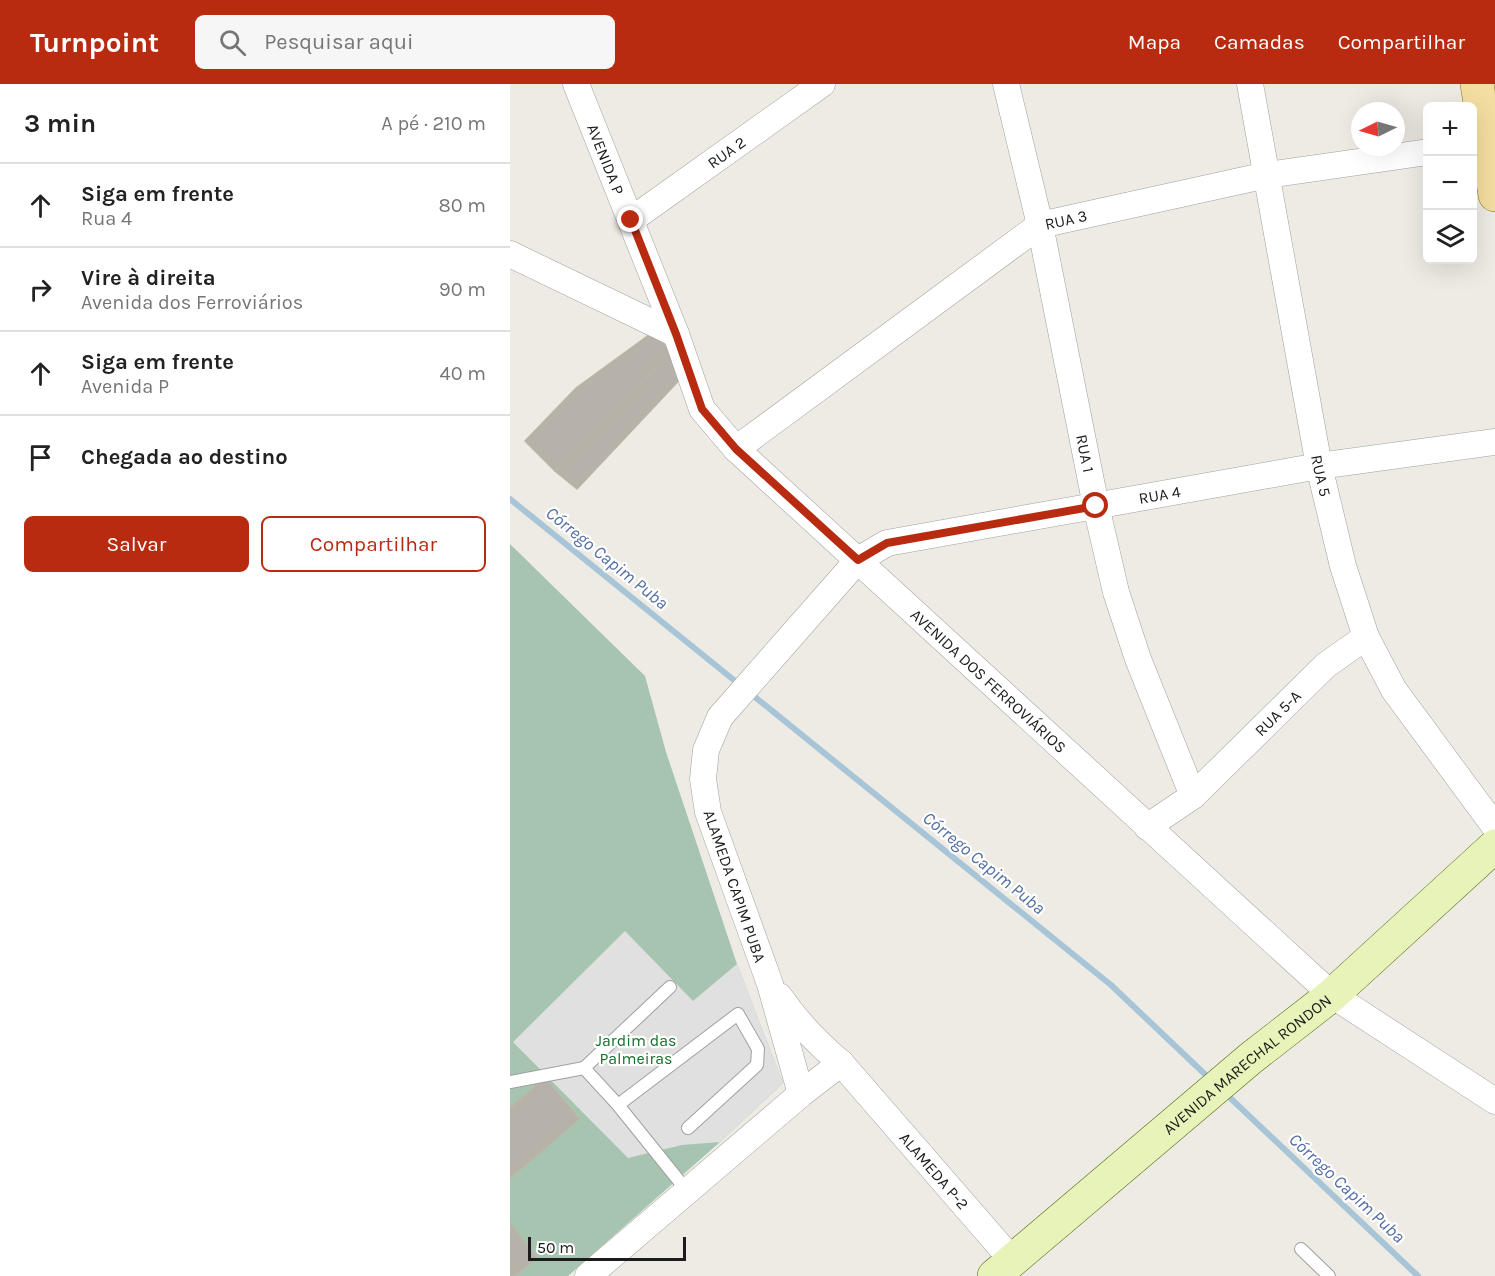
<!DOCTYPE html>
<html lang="pt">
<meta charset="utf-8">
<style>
body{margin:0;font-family:Karla,sans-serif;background:#f6f6f6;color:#222}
.controls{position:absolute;right:18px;top:18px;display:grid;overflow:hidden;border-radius:9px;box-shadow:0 6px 24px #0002}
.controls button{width:54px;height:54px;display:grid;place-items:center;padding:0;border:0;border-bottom:2px solid #e0e0e0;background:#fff;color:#222;font:30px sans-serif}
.compass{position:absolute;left:841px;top:18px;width:54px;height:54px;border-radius:50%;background:#fff;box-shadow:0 6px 24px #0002;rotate:265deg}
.scale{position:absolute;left:18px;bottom:15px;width:158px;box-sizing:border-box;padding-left:6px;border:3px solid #1c1c1c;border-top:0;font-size:16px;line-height:21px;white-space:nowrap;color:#1c1c1c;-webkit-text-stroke:4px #fff;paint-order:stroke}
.stop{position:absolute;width:18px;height:18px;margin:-14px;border:4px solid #b82b11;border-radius:50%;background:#fff}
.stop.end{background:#b82b11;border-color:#fff;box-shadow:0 2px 6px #0008}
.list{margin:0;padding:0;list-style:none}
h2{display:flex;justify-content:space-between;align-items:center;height:78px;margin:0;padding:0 24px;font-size:26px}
h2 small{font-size:20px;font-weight:400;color:#767676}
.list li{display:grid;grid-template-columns:39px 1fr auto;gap:18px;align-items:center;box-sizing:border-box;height:84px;padding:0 24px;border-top:2px solid #e0e0e0}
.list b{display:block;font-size:22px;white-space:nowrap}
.list p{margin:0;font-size:20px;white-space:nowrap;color:#767676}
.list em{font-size:20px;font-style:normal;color:#767676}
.actions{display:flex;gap:12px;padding:18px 24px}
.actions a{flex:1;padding:14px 0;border:2px solid #b82b11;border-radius:9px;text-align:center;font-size:21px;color:#b82b11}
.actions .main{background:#b82b11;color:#fff}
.icon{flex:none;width:33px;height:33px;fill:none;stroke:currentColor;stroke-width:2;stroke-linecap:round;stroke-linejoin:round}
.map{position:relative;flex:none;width:985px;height:1192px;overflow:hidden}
header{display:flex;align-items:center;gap:36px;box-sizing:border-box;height:84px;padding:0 30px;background:#b82b11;color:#fff}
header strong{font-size:28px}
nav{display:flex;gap:33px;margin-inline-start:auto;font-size:21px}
.search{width:420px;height:54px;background:#f6f6f6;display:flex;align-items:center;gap:15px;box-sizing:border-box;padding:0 21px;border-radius:9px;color:#767676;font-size:22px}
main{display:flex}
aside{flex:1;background:#fff}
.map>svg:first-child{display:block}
.cemetery{fill:#a6c4af}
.parking{fill:#e0e0e0}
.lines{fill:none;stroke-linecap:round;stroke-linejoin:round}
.stream{stroke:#a7c5d7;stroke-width:6}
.building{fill:#b6b1a9;stroke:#bdb4a7;stroke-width:1.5}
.lane-casing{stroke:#a0a0a0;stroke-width:14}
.street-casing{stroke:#a0a0a0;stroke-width:27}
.secondary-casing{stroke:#51690e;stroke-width:34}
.primary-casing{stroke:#88720d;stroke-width:34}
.lane{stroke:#fff;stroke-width:12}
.street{stroke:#fff;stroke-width:26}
.secondary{stroke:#e8f3ba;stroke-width:33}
.primary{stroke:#f3dda1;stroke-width:33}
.route{stroke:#b82b11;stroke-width:8}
.labels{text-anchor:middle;stroke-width:4.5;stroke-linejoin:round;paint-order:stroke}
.street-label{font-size:16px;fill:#1c1c1c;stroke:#fff}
.park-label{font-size:16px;fill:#14702a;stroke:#fff}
.water-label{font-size:18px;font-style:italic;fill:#526ea3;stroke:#fff}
</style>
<header>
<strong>Turnpoint</strong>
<div class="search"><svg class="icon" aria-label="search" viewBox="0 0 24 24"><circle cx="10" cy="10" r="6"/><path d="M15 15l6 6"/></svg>Pesquisar aqui</div>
<nav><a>Mapa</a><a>Camadas</a><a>Compartilhar</a></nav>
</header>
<main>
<aside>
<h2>3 min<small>A pé · 210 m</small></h2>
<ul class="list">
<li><svg class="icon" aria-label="ahead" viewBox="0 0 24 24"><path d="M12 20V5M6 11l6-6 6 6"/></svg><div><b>Siga em frente</b><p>Rua 4</p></div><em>80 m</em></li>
<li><svg class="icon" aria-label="right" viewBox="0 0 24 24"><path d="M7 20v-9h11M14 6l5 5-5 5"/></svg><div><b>Vire à direita</b><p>Avenida dos Ferroviários</p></div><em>90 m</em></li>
<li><svg class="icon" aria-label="ahead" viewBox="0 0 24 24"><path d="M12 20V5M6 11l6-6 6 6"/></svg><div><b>Siga em frente</b><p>Avenida P</p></div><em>40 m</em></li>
<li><svg class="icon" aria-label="arrive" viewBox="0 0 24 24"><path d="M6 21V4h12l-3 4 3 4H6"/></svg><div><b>Chegada ao destino</b></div></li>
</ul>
<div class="actions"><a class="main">Salvar</a><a>Compartilhar</a></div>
</aside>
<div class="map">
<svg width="985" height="1192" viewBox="0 0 985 1192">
<rect width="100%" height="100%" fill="#edebe3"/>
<path class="cemetery" d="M0,460L135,592L156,668L227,880L273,999L210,1058L58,1192H0Z"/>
<path class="parking" d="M115,847L183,917L227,880L273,999L210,1058L172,1061L118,1074L3,958Z"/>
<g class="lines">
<g class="stream">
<path d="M0,415L230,601"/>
<path d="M240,609L601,901L701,996"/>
<path d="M715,1009L908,1192"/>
</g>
</g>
<g class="building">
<path d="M143,248L160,267L97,338L45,387L15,357L66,304Z"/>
<path d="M160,267L176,289L67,405L45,387L97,338Z"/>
<path d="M35,994L69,1035L0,1094V1024Z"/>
<path d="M0,1140L27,1174L4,1192H0Z"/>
</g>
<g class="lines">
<g class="lane-casing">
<g id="lane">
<path d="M74,984L160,903"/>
<path d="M0,998L74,984L108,1021L178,1108"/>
<path d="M108,1021L228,930L248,965L247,981L178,1044"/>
<path d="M791,1165L819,1192"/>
</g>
</g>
<g class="street-casing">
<g id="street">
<path id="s1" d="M66,0L166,250L192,325L226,365L822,911L985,1017"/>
<path id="s2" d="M496,0L530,141L586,422L606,508L628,575L683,712"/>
<path id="s3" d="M740,0L809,382L833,482L856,553L884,606L985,743"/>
<path id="s4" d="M121,136L312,0"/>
<path d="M0,170L166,250"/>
<path id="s5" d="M226,365L530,141L757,91L918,68"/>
<path id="s6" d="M637,743L683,712L816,581L856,553"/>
<path id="s7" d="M269,912C287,938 307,959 331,979L502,1176"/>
<path id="s8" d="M291,1010L260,900L198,728L193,695L196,666L210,633L348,476L377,459L809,382L985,358"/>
<path d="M78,1192L291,1010L331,979"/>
</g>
</g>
<g class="secondary-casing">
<g id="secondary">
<path id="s9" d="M484,1192L741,974L822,911L985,762"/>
</g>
</g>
<g class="primary-casing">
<path id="primary" d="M967,0L985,111"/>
</g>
<use href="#lane" class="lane"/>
<use href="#street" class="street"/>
<use href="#secondary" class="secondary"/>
<use href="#primary" class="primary"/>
</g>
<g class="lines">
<path class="route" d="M121,136L166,250L192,325L226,365L348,476L377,459L586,422"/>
</g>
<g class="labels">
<g class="street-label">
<text dy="6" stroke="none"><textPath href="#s4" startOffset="117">RUA 2</textPath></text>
<text dy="6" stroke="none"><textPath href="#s1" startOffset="81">AVENIDA P</textPath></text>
<text dy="6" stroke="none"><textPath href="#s5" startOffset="404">RUA 3</textPath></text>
<text dy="6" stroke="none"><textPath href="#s2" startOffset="378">RUA 1</textPath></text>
<text dy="6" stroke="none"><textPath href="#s3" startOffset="398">RUA 5</textPath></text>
<text dy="6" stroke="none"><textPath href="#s8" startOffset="915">RUA 4</textPath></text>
<text dy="6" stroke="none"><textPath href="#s1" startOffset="744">AVENIDA DOS FERROVIÁRIOS</textPath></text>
<text dy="6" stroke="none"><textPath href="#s6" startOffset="174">RUA 5-A</textPath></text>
<text transform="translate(225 802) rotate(71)" y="6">ALAMEDA CAPIM PUBA</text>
<text dy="6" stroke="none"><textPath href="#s9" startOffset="330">AVENIDA MARECHAL RONDON</textPath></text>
<text dy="6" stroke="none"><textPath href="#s7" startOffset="234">ALAMEDA P-2</textPath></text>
</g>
<g class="park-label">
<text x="126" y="962">Jardim das<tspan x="126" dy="18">Palmeiras</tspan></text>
</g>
<g class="water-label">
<text transform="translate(97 474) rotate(39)" y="6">Córrego Capim Puba</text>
<text transform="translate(474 779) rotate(39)" y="6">Córrego Capim Puba</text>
<text transform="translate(837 1104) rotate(43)" y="6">Córrego Capim Puba</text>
</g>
</g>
</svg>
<div class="controls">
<button>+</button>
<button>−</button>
<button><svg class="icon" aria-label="layers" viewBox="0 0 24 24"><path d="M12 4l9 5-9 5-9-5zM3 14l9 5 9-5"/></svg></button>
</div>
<svg class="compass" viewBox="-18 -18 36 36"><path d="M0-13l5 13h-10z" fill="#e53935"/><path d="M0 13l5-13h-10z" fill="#767676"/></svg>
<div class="scale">50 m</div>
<div class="stop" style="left:586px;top:422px"></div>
<div class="stop end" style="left:121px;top:136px"></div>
</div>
</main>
